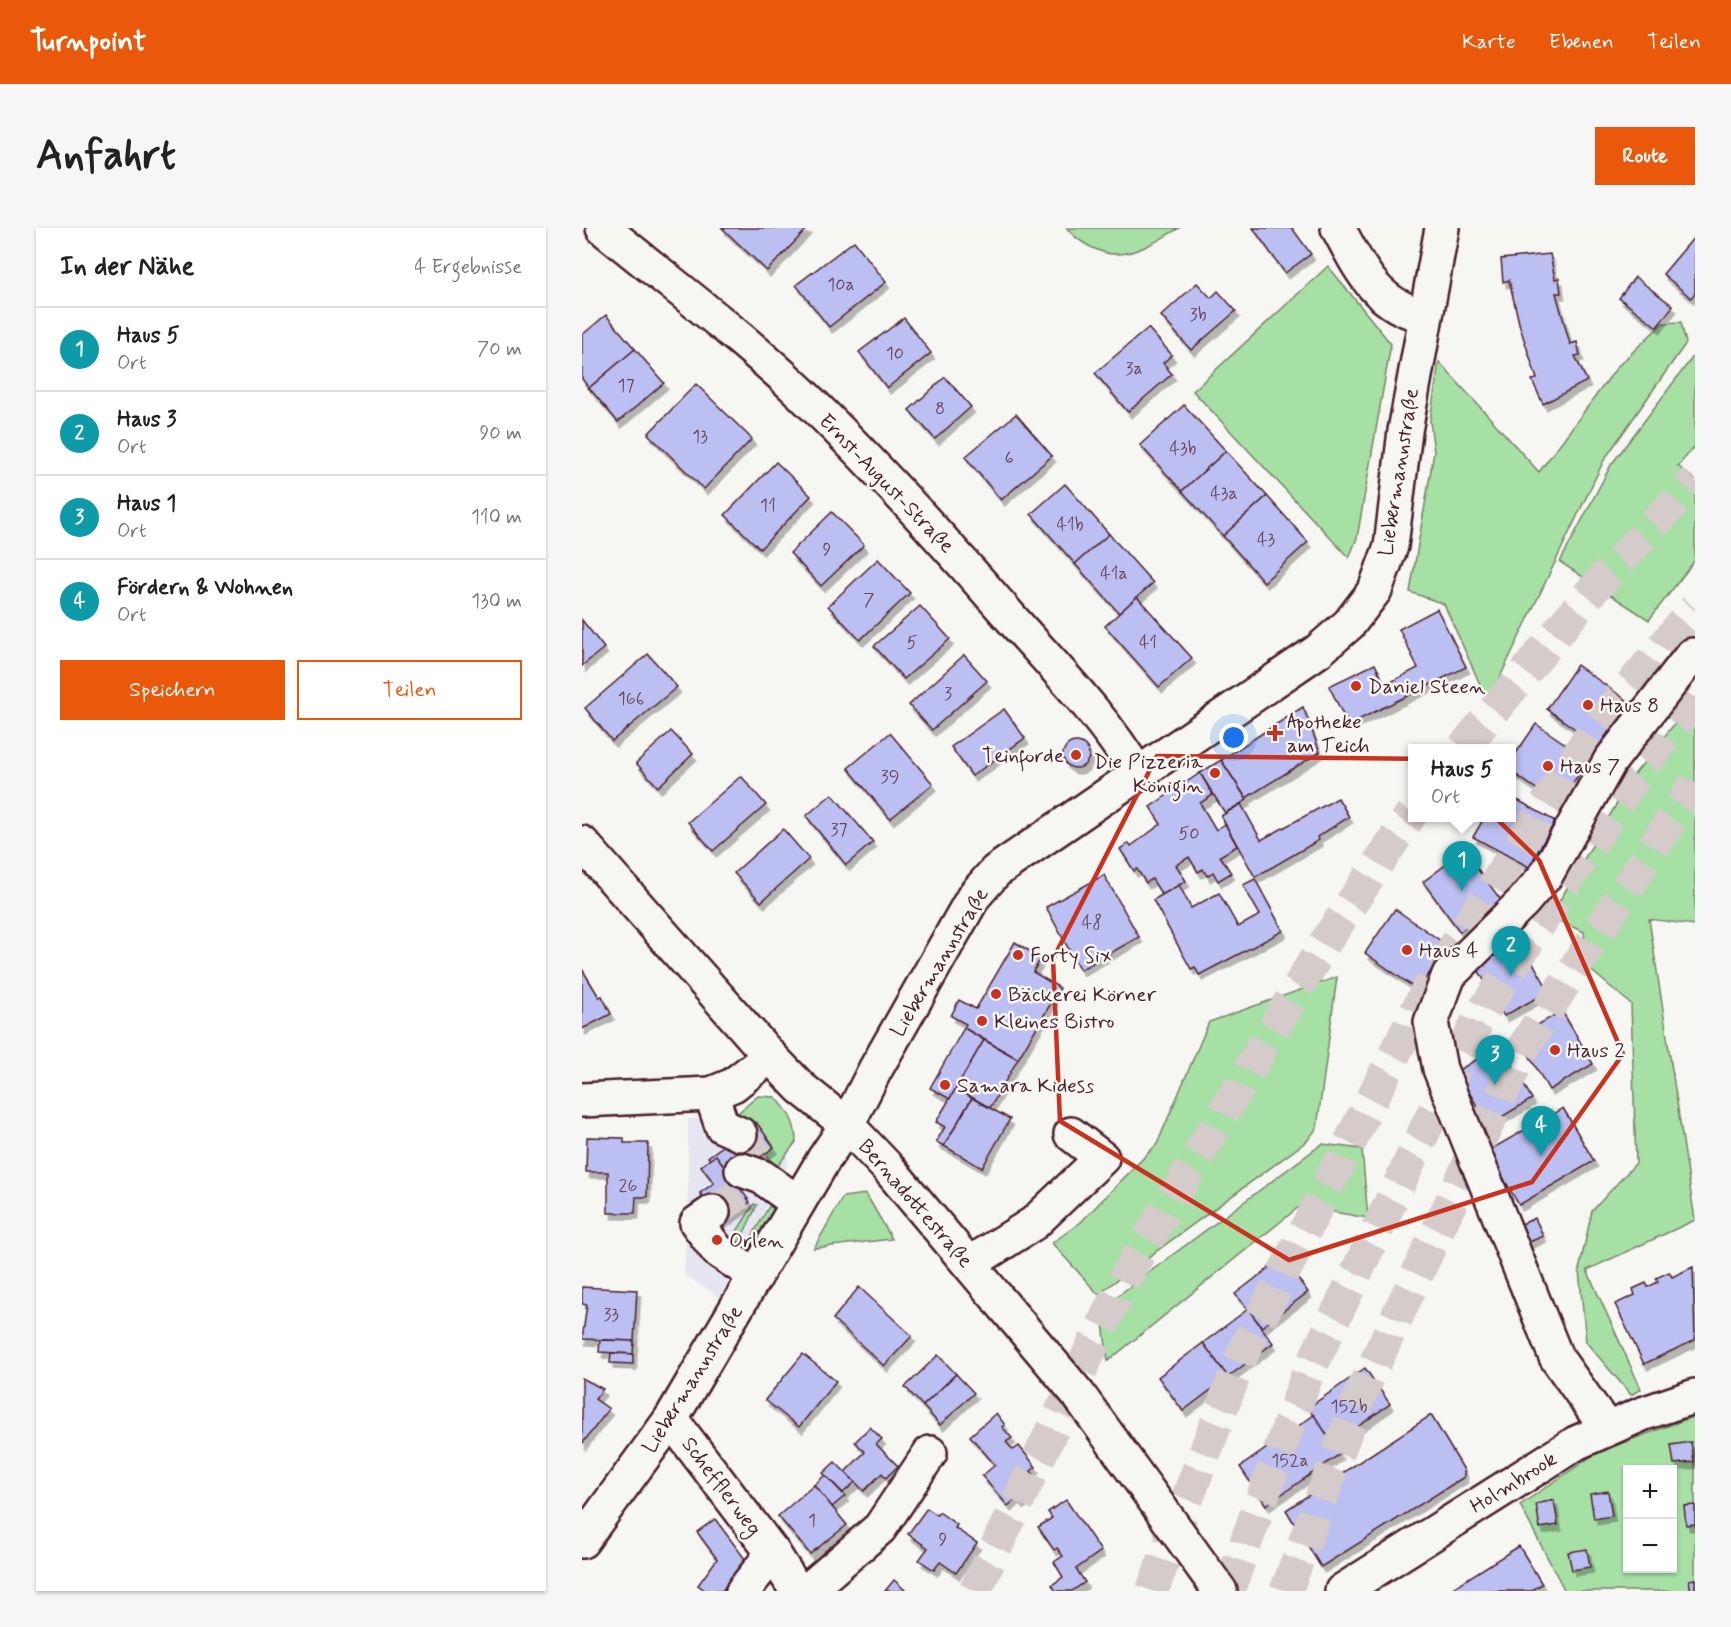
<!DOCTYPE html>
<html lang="de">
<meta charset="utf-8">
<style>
body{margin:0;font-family:Mynerve,sans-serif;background:#f6f6f6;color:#222}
.controls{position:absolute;right:18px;bottom:18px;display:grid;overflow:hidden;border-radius:0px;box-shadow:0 2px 4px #0004}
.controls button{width:54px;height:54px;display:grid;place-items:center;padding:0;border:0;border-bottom:2px solid #e0e0e0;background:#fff;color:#222;font:30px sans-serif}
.you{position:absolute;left:652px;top:510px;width:21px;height:21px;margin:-15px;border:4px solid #fff;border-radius:50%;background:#1a73e8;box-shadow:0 0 0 9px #1a73e833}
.badge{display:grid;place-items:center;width:39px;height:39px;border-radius:50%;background:#ea580c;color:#fff;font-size:20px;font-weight:700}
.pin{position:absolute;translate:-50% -50px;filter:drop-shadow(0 2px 3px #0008)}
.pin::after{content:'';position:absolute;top:32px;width:21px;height:18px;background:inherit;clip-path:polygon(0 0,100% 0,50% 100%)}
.popup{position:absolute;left:826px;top:516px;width:108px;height:78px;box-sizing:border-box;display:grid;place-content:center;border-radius:0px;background:#fff;filter:drop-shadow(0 2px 4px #0005);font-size:20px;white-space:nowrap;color:#767676}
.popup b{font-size:22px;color:#222}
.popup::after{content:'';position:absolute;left:50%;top:100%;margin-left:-12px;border:12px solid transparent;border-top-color:#fff}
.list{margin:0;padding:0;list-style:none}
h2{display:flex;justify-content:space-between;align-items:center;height:78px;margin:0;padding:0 24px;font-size:26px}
h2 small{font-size:20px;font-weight:400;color:#767676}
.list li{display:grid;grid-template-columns:39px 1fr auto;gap:18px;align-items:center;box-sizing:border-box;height:84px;padding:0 24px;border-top:2px solid #e0e0e0}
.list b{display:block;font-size:22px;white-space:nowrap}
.list p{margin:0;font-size:20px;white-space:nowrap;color:#767676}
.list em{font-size:20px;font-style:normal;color:#767676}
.actions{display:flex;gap:12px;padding:18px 24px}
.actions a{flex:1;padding:14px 0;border:2px solid #ea580c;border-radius:0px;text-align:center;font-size:21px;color:#ea580c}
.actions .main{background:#ea580c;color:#fff}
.map{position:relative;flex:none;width:1113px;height:1363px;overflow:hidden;border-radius:0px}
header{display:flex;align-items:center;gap:36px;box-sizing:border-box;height:84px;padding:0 30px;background:#ea580c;color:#fff}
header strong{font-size:28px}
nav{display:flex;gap:33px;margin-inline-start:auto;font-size:21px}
.intro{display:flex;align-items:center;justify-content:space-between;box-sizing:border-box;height:144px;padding:0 36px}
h1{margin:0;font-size:42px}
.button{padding:15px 27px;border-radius:0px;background:#ea580c;color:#fff;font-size:21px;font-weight:700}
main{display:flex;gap:36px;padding:0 36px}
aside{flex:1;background:#fff;border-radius:0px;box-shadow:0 2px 4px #0004}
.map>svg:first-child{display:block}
.built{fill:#e5e6f2}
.green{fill:#a6e0a5;stroke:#788068;stroke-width:1.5;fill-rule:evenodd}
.building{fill:#bcbff1;stroke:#4a1f2b;stroke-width:1.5;filter:url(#shadow)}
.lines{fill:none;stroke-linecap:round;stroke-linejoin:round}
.minor-tunnel{stroke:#d4cbca;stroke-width:33;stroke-dasharray:33 16;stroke-linecap:butt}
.highway-tunnel{stroke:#d4cbca;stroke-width:33;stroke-dasharray:33 16;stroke-linecap:butt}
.minor-casing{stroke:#4a1f2b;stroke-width:38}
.minor{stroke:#f6f6f2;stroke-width:33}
.marked{fill:none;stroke:#c8321e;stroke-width:4.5;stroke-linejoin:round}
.poi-dot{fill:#c8321e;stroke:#f6f6f2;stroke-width:2}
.labels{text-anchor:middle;stroke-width:5;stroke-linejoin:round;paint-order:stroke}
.number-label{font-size:18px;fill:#66475c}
.street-label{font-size:21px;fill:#4a1f2b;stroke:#f6f6f2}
.poi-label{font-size:21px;fill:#4a1f2b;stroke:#f6f6f2;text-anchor:start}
</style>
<header>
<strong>Turnpoint</strong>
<nav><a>Karte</a><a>Ebenen</a><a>Teilen</a></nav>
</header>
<div class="intro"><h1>Anfahrt</h1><a class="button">Route</a></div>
<main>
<aside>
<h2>In der Nähe<small>4 Ergebnisse</small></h2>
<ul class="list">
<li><span class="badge" style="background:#0f9aa8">1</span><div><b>Haus 5</b><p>Ort</p></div><em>70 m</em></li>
<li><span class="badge" style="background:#0f9aa8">2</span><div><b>Haus 3</b><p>Ort</p></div><em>90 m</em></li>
<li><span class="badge" style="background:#0f9aa8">3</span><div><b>Haus 1</b><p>Ort</p></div><em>110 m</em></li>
<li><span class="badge" style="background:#0f9aa8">4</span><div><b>Fördern &amp; Wohnen</b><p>Ort</p></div><em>130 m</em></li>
</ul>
<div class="actions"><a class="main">Speichern</a><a>Teilen</a></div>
</aside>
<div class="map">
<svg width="1113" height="1363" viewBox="0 0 1113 1363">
<defs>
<filter id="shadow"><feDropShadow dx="3.5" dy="6" stdDeviation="0" flood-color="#0004"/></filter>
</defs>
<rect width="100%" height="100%" fill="#f6f6f2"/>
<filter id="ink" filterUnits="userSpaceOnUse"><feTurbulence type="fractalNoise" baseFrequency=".0167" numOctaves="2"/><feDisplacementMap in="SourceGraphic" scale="12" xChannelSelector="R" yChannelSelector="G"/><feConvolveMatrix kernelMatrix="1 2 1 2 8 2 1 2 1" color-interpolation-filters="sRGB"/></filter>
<g filter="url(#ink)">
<path class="built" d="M176,888L207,933L138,1070L102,1046L106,979V891Z"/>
<g class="green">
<path d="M485,0H597C580,10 556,26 535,26C519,27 494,13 485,0Z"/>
<path d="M746,38L809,116L775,310L767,330L611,163Z"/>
<path d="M1099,94L1104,115L1022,232L906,474L862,376L828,364L852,224L848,193L857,134L957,244L1036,138L1081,95Z"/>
<path d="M1113,126V218L1096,238L1113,252V332L1067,392L978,334L1029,237Z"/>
<path d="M1113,470V697L1067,691L1113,992L1005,1042L1059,1161L1049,1167L1004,1114L997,1042L1010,983L1054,935L1049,776L1005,739L1002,704L968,689L1051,548Z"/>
<path d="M755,749L735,900L725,913L516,1066L470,1015L499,994L575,916L627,794Z"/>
<path d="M176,868L193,869C206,882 214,895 214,914L194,940L156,885Z"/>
<path d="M740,916L780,921L786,990L718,978L526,1133L519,1080Z"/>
<path d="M284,966L310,1011L232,1020L261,969Z"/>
<path d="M172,976L175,977L152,1026L144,1021Z"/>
<path d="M187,978L198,985L171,1035L159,1028Z"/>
<path d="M1113,1188V1363H983L938,1277L1016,1224ZM1046,1242H1090V1340H1046Z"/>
</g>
<g class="building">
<path d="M140,0H226L185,43Z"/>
<path d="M671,0H710L729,26L703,45Z"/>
<path d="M1113,8V65L1109,70L1081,46Z"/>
<path d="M272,13L304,54L247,99L214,57Z"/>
<path d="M968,26L973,51L977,50L979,65H974L988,116L995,114L998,127L993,128L1005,153L961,176L950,152L955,151L938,99L927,52L921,54L919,31Z"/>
<path d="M1053,49L1091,78L1075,99L1037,70Z"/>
<path d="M615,55L629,70L636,63L654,83L609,122L579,88Z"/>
<path d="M24,87L53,121L7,160L0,151V107Z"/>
<path d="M322,90L349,125L305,160L277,124Z"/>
<path d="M566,100L590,127L581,135L590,146L546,184L513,145Z"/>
<path d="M53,121L82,155L36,194L7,160Z"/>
<path d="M363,149L389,179L353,211L327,182Z"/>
<path d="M114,156L170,211L122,261L66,206Z"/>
<path d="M602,177L644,223L600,263L558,217Z"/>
<path d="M434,186L470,228L419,272L383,229Z"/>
<path d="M644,223L685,268L641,308L600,263Z"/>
<path d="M194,234L229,268L178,321L143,287Z"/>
<path d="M483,256L527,306L493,336L449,286Z"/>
<path d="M685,268L726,314L682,354L641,308Z"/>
<path d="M250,284L282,317L239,358L208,325Z"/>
<path d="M527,306L571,355L537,385L493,336Z"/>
<path d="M296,331L328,365L278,412L246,378Z"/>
<path d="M555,369L610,430L577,459L523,398Z"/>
<path d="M338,378L368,411L322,451L292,418Z"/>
<path d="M855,381L884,439L766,497L747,458L793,436L803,457L836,440L817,401Z"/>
<path d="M0,392L22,420L0,438Z"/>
<path d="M66,426L95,459L30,513L3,480Z"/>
<path d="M382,427L405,453L350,502L327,477Z"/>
<path d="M995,437L1047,474L1017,518L965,481Z"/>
<path d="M721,479L738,524L664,570L639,532Z"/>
<path d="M422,481L443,510L390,548L369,519Z"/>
<path d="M954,496L1007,532L976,576L930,544V531Z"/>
<path d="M89,503L111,526L76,559L54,535Z"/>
<path d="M308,505L351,556L308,591L266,540Z"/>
<circle cx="494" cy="527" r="13"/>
<path d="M639,532L665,572L643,585L618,545Z"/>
<path d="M618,545L631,567L618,575L634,602L643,596L655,618L638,628L649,645L636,653L631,644L625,648L621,641L616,644L607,629L594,637L604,653L580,667L570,651L564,655L555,641L552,643L538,621L547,615L549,618L579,596L568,579Z"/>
<path d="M159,548L184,577L131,623L106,594Z"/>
<path d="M250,566L291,614L264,637L224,588Z"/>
<path d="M930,569L973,593L947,639L891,609L902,590H930Z"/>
<path d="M756,570L767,589L735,609L737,612L673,649L639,588L659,576L679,612Z"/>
<path d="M201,601L227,631L179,674L152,645Z"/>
<path d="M882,623L919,672L878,704L841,654Z"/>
<path d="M522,647L557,709L498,742L464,679Z"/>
<path d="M673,651L701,703L617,747L613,739L609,741L571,672L597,657L609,680L637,665L656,699L678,687L661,657Z"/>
<path d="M813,681L866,718L836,762L783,725Z"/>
<path d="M936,709L967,763L922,788L892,734Z"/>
<path d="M433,714L459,730L451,744L478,760L436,831L382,800L384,796L369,788L377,772L394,781Z"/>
<path d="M0,741L17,769L20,768L29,786L0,801Z"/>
<path d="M980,783L1011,836L967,862L936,808Z"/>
<path d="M382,800L402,812L368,871L348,860Z"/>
<path d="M402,812L436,831L408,880L374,860Z"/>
<path d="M919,817L950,871L906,897L875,843Z"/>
<path d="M374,860L390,870L362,918L354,914L363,899L354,894Z"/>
<path d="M390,870L428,891L400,940L362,918Z"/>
<path d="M981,880L1012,933L937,977L906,923Z"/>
<path d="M174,894L192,919L144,954L126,929Z"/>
<path d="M5,909L42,910V915H66L65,969H54L53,985H26V944H4Z"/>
<path d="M134,927L168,974L139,995L118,965L132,955L119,938Z"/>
<path d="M953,990L961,1008L943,1016L935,998Z"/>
<path d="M700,1030L726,1064L680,1099L653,1066Z"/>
<path d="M1111,1039L1113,1112L1062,1136L1033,1076L1053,1067L1051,1061L1064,1055L1066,1059L1076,1054L1074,1050L1087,1044L1090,1049Z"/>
<path d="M0,1059L55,1062L52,1113L0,1111L5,1077L0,1076Z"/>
<path d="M277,1059L330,1108L302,1138L251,1091Z"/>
<path d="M666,1081L691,1115L646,1149L621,1115Z"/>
<path d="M18,1112L52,1113L51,1126L17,1124Z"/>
<path d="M621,1115L646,1149L601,1183L576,1149Z"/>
<path d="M29,1125L51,1126V1136L28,1135Z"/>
<path d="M221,1126L254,1153L217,1199L183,1172Z"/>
<path d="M356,1127L374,1146L341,1178L323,1159Z"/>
<path d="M783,1140L808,1176L751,1216L726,1180Z"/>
<path d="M374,1146L392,1165L358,1197L341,1178Z"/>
<path d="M0,1150L21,1161L13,1171L27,1181L0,1216Z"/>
<path d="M414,1185L423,1197L420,1199L430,1210L424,1214L431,1222L437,1218L454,1239L449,1243L457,1253L449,1259L452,1263L439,1275L435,1270L426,1278L400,1248L413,1237L388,1208Z"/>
<path d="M732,1187L758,1226L684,1277L658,1239Z"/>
<path d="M849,1187L882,1242V1249L739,1339L704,1282Z"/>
<path d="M288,1199L300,1211L294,1216L316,1238L304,1250L300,1245L282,1263L263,1244L283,1224L273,1214Z"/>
<path d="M1109,1214L1112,1234L1092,1236L1089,1217Z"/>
<path d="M253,1234L273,1254L261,1265L241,1245Z"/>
<path d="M243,1247L263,1268L250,1279L232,1257Z"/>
<path d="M232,1257L265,1297L228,1326L196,1288Z"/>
<path d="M1026,1263L1030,1288L1012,1291L1008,1266Z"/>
<path d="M484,1272L519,1323L494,1341L503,1354L490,1363H474L470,1357L481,1349L472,1334L481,1328L475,1320L472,1322L456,1299L470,1290L466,1284Z"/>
<path d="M972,1272L976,1297L958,1300L954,1276Z"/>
<path d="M1113,1277V1296L1104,1297L1102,1278Z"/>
<path d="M345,1280L355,1287L357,1284L375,1297L373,1300L395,1315L374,1345L358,1334L352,1342L337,1332L346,1320L326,1306Z"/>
<path d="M133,1291L163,1331L140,1363H124L116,1357L135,1331L115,1304Z"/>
<path d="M937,1318L960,1356L949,1363H866Z"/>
<path d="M1005,1321L1008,1339L990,1342L986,1324Z"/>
<path d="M1113,1351V1363H1109L1107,1352Z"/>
<path d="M312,1352L324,1363H303Z"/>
</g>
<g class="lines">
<g class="minor-tunnel">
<path d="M158,906L176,930"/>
<path d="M131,984L160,964"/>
</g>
<g class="highway-tunnel">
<path d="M881,520L1007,366L1113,252"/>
<path d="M393,1363L544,1048L742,716L830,585"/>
<path d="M570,1363L661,1125L846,760L1009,506L1113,380"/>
<path d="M646,1363L726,1145L897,790L1050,552L1113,470"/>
<path d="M704,1363L778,1167L944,815L1113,555"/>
</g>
<g class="minor-casing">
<g id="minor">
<path d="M21,0C87,54 157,106 219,165C293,236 362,313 429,390C473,440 521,488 555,545"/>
<path d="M756,0C777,39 795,79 842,87"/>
<path d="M0,615L188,828L219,860L265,897L307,941L496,1166L638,1363"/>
<path d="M129,866L140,898L158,906"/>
<path d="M0,872L129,866L151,857L188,828"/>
<path d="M160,942L180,949L216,975"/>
<path d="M131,984L115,995L135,1022L174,1048"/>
<path d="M387,1036L452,995L520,930L489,906"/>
<path d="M89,1191L191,1325L215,1363"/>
<path d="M1025,1201L974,1129L858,841L849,794L867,747L941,674L964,647L1028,533L1110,427"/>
<path d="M0,1313L89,1191L242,931L265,897L293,842L392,668L414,643L736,423L767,396L793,362L809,318L823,203L860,0"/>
<path d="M161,1363L191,1325"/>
<path d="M225,1363L298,1300L348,1225"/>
<path d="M760,1363L994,1215L1060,1186L1113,1168"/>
</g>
</g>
<use href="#minor" class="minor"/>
</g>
</g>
<path class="marked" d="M575,528L853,531L957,632L1041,826L950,954L707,1032L478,893L471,731Z"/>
<g class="poi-dot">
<circle cx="774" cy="458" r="6"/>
<circle cx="1006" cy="477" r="6"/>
<path d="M690 496h6v6h6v6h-6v6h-6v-6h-6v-6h6z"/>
<circle cx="494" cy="527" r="6"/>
<circle cx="966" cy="538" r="6"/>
<circle cx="633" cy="545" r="6"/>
<circle cx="825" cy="722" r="6"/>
<circle cx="436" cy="727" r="6"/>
<circle cx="414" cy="766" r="6"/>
<circle cx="400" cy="793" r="6"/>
<circle cx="973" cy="822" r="6"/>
<circle cx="363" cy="857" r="6"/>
<circle cx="135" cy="1012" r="6"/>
</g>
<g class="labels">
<g class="number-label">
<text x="259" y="62">10a</text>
<text x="616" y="92">3b</text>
<text x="313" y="131">10</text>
<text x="552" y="146">3a</text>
<text x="44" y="163">17</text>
<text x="358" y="186">8</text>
<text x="118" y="214">13</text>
<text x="601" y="226">43b</text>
<text x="427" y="235">6</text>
<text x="642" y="271">43a</text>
<text x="186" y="283">11</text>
<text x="488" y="302">41b</text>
<text x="684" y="317">43</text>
<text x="245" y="327">9</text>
<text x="532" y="351">41a</text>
<text x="287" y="377">7</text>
<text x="330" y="420">5</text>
<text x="566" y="420">41</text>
<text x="366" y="471">3</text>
<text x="49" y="476">166</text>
<text x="308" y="554">39</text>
<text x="257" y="607">37</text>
<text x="607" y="611">50</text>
<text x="510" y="700">48</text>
<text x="46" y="963">26</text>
<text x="29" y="1092">33</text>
<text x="767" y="1184">152b</text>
<text x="708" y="1238">152a</text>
<text x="230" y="1298">1</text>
<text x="361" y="1317">9</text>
</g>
<g class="street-label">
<text transform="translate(816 244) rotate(-81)" y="7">Liebermannstraße</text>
<text transform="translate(305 255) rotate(46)" y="7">Ernst-August-Straße</text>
<text transform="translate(357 734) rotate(-59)" y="7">Liebermannstraße</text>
<text transform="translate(334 975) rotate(49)" y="7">Bernadottestraße</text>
<text transform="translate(110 1151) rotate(-58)" y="7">Liebermannstraße</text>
<text transform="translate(931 1254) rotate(-32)" y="7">Holmbrook</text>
<text transform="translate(140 1258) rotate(53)" y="7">Schefflerweg</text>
</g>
<g class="poi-label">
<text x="786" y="465">Daniel Steen</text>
<text x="1018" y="484">Haus 8</text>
<text x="705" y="500">Apotheke<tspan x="705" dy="24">am Teich</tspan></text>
<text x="482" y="534" text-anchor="end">Teinforde</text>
<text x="621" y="540" text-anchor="end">Die Pizzeria<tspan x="621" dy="24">Königin</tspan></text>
<text x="978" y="545">Haus 7</text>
<text x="837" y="729">Haus 4</text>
<text x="448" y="734">Forty Six</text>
<text x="426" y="773">Bäckerei Körner</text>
<text x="412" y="800">Kleines Bistro</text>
<text x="985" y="829">Haus 2</text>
<text x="375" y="864">Samara Kidess</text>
<text x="147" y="1019">Orlen</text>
</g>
</g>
</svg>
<div class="controls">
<button>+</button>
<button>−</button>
</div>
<div class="you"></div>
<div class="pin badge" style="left:880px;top:663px;background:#0f9aa8">1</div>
<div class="popup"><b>Haus 5</b>Ort</div>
<div class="pin badge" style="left:929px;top:748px;background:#0f9aa8">2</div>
<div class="pin badge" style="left:913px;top:857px;background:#0f9aa8">3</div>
<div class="pin badge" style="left:959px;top:928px;background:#0f9aa8">4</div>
</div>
</main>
